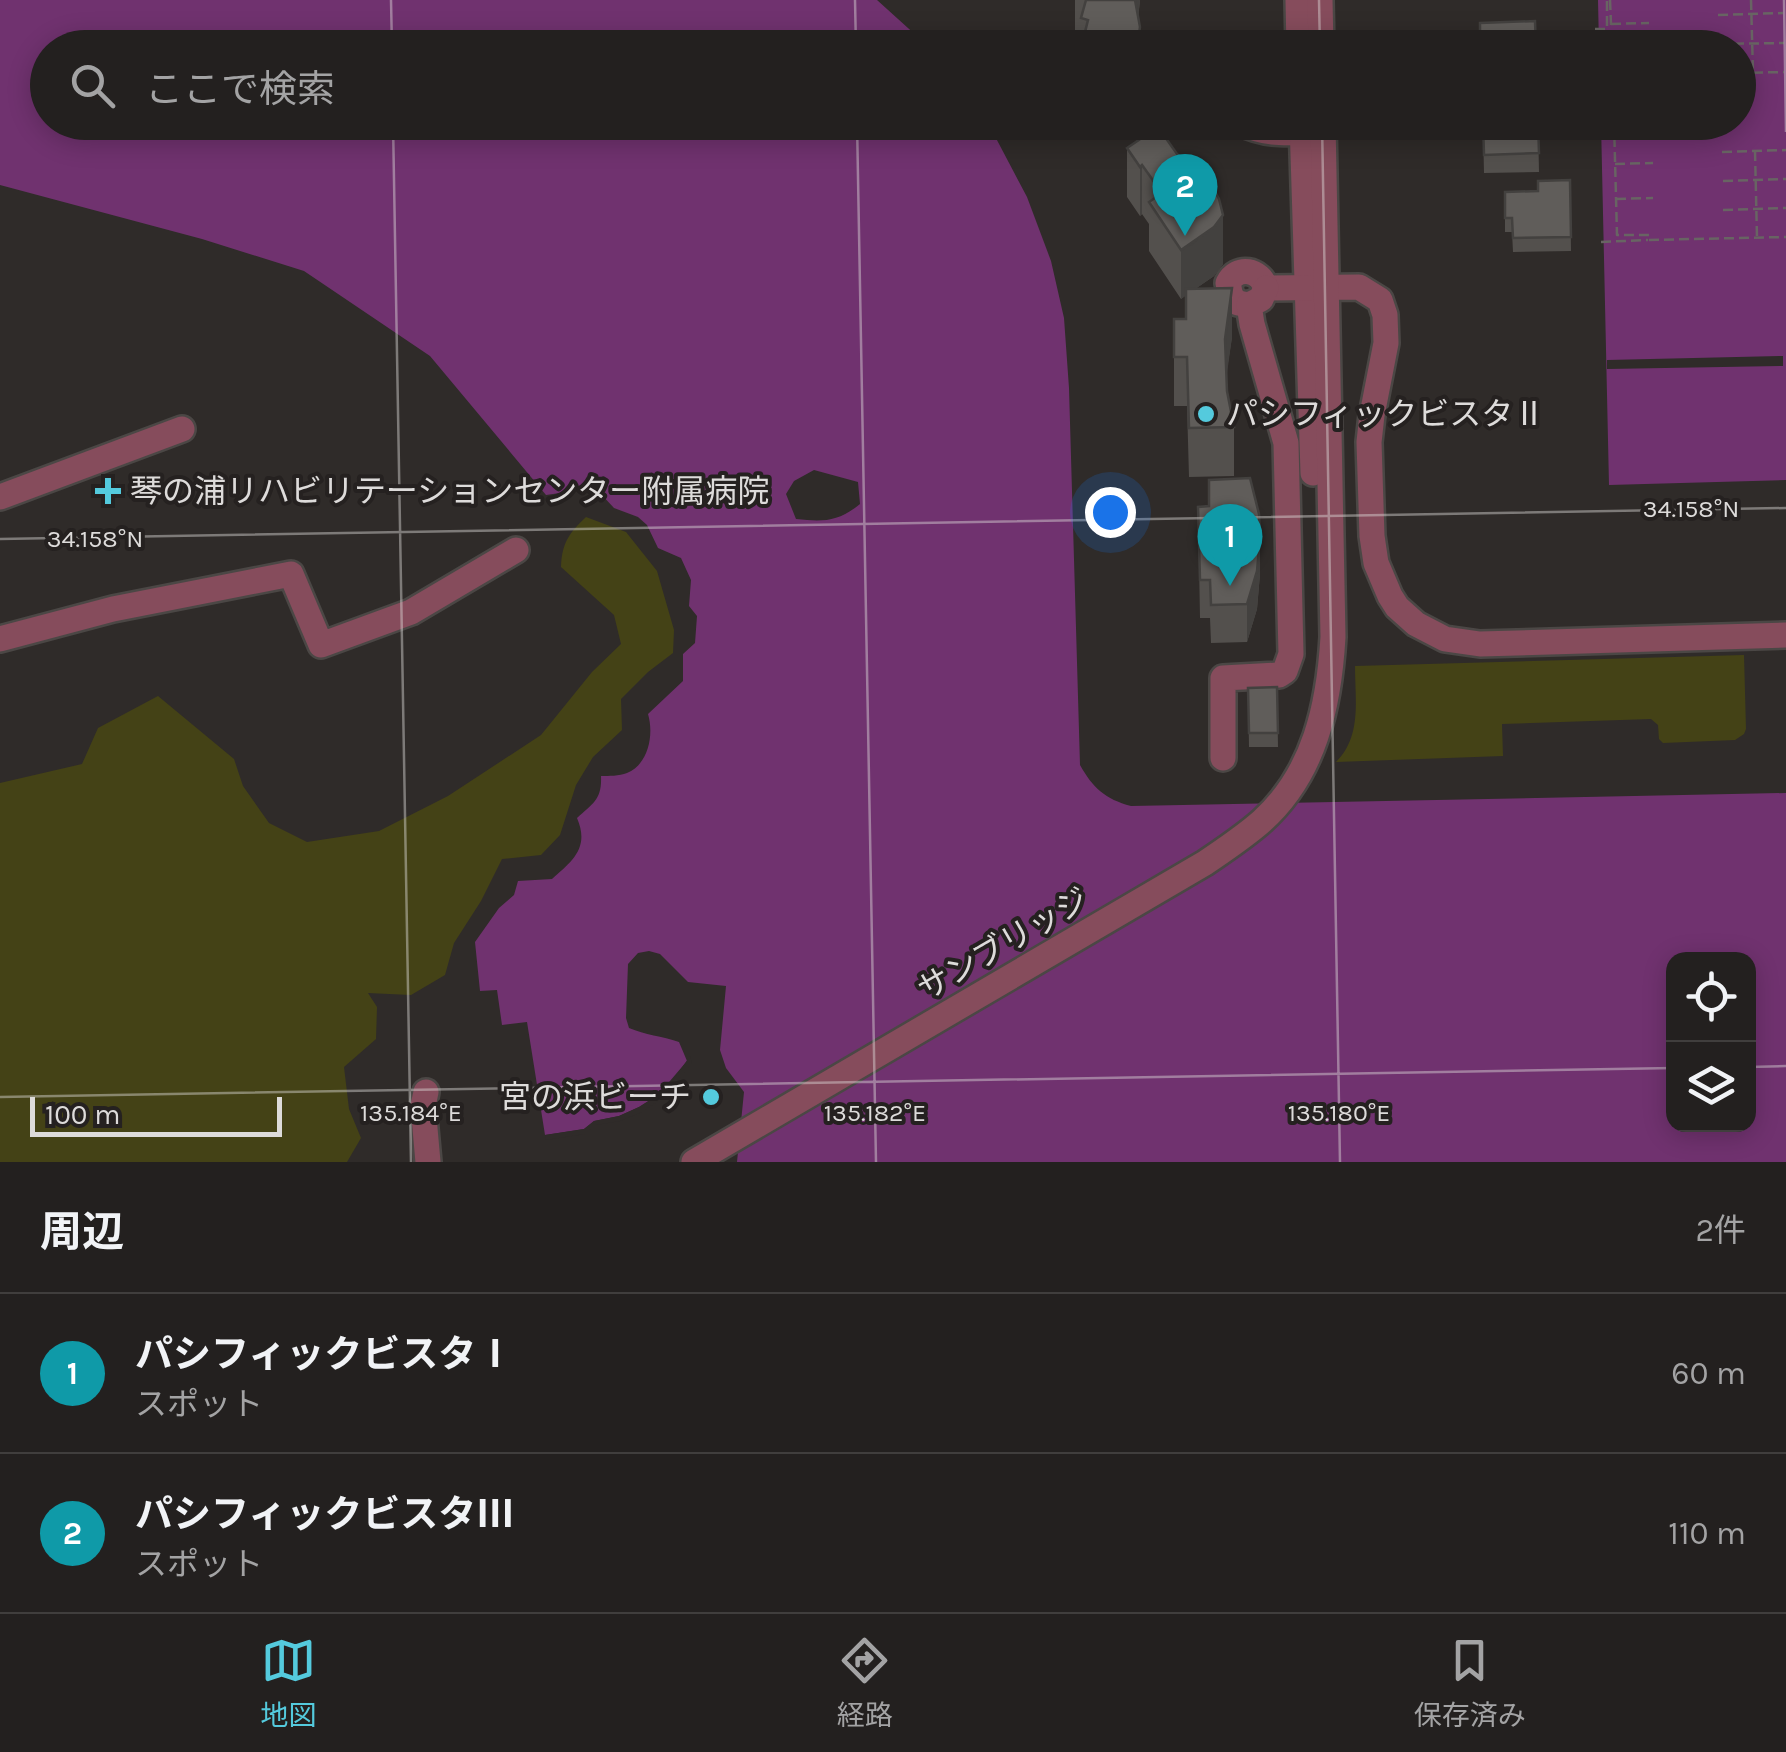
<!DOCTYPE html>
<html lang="ja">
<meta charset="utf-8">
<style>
body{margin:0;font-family:Karla,"Noto Sans JP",sans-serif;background:#2b2828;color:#f1f3f6}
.controls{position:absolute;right:30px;bottom:30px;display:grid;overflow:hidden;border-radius:20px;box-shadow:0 5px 25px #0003}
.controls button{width:90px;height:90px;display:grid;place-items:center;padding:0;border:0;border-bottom:2px solid #403e3d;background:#23201f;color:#f1f3f6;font:50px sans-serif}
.scale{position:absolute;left:30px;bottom:25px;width:252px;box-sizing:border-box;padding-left:10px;border:5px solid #dddbda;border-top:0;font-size:28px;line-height:35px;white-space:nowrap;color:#dddbda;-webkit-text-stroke:8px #252120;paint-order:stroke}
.you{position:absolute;left:1110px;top:512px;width:35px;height:35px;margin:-25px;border:8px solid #fff;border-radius:50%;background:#1a73e8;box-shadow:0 0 0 15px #1a73e833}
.badge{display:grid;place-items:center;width:65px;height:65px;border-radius:50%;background:#54cadd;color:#fff;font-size:32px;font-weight:700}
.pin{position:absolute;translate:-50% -82px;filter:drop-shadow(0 2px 5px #0008)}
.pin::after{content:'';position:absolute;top:52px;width:35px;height:30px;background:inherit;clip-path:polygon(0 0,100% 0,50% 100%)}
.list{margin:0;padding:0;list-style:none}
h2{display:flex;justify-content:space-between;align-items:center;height:130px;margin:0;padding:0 40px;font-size:42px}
h2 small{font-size:32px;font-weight:400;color:#a3a3a4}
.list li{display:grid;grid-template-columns:65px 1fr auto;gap:30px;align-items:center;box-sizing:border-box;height:160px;padding:0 40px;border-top:2px solid #403e3d}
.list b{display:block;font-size:38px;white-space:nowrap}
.list p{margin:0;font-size:32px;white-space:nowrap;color:#a3a3a4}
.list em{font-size:32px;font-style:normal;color:#a3a3a4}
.icon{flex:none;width:55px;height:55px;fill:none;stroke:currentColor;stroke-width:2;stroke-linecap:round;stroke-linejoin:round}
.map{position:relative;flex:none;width:1786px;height:1162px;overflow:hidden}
.search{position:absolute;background:#23201f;box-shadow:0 5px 25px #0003;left:30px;right:30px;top:30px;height:110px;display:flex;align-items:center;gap:25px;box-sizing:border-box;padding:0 35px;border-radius:55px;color:#a3a3a4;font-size:38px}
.sheet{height:450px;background:#23201f}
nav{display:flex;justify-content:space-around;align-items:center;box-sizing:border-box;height:140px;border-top:2px solid #403e3d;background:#23201f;font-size:28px;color:#a3a3a4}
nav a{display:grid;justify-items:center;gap:5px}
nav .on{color:#54cadd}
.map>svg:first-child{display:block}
.green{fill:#444216}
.water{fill:#70326f;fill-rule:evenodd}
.pier{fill:#2f2b29}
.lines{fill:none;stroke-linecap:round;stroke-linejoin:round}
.minor-casing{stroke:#4b4745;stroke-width:30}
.path{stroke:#686463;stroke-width:2.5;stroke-dasharray:10 5;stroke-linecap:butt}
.minor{stroke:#864c5c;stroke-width:25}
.wall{fill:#53504d}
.shaded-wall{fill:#43413f}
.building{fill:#605d5a;stroke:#43413f;stroke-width:2.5}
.ticks{fill:none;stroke:#dddbda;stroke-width:2.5;stroke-opacity:0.45}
.poi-dot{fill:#54cadd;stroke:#252120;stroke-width:4}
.labels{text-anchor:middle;stroke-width:8;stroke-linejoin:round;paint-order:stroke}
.poi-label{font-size:32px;fill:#dddbda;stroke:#252120;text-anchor:start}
.street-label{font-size:32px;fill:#dddbda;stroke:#252120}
.ticks-label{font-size:25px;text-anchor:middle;fill:#dddbda;stroke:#252120;stroke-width:8;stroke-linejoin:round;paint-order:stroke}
</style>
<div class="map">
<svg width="1786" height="1162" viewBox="0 0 1786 1162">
<rect width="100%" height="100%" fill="#2f2b29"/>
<g class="green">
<path d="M586,517L626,532L657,571L674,630L673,653L648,672L621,699L622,730L593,757L576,785L560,835L541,855L502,859L481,901L454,943L445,975L411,995L368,993L377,1007L376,1039L344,1067L349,1109L361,1138L347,1162H0V783L82,764L98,728L158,696L234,759L243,786L269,823L307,842L379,831L448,796L541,735L592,672L621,644L614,615L561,567C562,543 569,533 586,517Z"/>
<path d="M1744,655L1746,729L1744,734L1735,740L1663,743L1659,739L1658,725L1651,719L1502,724L1503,756L1336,762C1362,736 1355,700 1355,666Z"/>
</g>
<g class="water">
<path d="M0,0H877L929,47L48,48V122L988,123L1027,197L1051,261L1064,318L1069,388L1080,765C1093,788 1105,799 1131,806L1786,793V1162H737L744,1092L726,1068L720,1050L726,986L688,982L660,954L649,951L638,953L628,964L626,1018L629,1028C645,1035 662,1036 679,1042L687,1061L658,1095L639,1107L619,1116L594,1121L584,1129L545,1135L527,1022L502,1025L497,990L480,991L475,942L499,908L514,895L518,881L552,879C572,861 590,848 577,818C593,803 602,800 601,776C609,776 619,776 627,773C649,764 654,734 648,714L683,681V654L695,643L697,616L689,606L691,580L681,558L658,548L647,525L638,517L614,508L600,493L588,489L546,495L430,356L304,271L202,239L0,185ZM814,470L858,482L860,504C838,522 823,522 796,519L786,494L794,481ZM1674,959H1748V1124H1674Z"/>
<path d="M1598,0H1786V480L1609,485L1601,123L1738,122V48L1599,47Z"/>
</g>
<g class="pier">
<path d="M1783,356V366L1607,369V360Z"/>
<path d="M690,1056L692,1063L677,1082L661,1099L642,1112L620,1121L596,1125L585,1134L546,1140L545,1135L584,1129L594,1121L619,1116L639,1107L658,1095L674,1079Z"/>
</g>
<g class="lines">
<g class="minor-casing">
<g id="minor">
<path d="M1298,0L1299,48"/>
<path d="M1320,0L1321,48"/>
<path d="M1239,122C1268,136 1286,133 1318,132"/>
<path d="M1302,122L1313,473"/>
<path d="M1266,288L1359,287L1380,300L1385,315L1386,343L1372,415L1369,442L1372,536L1376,563L1390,596L1397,607L1416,624L1445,639L1480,644L1786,635"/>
<path d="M1249,305L1238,303L1231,297L1228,283C1237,265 1260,269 1266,288"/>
<path d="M0,497L182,429"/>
<path d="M0,639L113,609L291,574L321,645L411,612L516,550"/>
<path d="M1223,758V678L1279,675L1285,671L1291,654L1286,443L1252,324L1249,305L1261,299L1266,288"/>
<path d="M426,1092L423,1106L428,1162"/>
<path d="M694,1162L1205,863C1224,850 1244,837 1262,821C1315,773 1329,705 1333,637L1323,122"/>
</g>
</g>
<g class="path">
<path d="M1610,0L1612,48"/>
<path d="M1751,0L1753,73"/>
<path d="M1718,15L1783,13"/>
<path d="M1611,24L1649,23"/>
<path d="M1595,29H1607V0"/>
<path d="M1719,44L1784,43"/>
<path d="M1738,73L1784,72"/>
<path d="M1614,122L1617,235H1649"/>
<path d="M1614,128L1652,127"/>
<path d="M1755,151L1757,238"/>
<path d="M1722,152L1786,150"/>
<path d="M1615,164L1653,163"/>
<path d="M1723,181L1786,179"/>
<path d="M1616,199L1653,198"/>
<path d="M1723,210L1786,208"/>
<path d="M1649,240L1786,237"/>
<path d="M1601,242L1648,240"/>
</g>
<use href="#minor" class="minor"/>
</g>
<g class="wall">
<path d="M1075,0H1140L1138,20L1140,48H1081V35L1075,34Z"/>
<path d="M1116,122H1133V127Z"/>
<path d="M1449,122H1538L1539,172L1484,173L1483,129H1449Z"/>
<path d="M1158,127L1223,264L1214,276L1195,289L1232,337L1226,376L1227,391L1234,427V476L1189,477L1187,406H1174V319H1186V295L1181,299L1149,251V224L1142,214L1140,216L1127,197V148Z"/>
<path d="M1570,180L1571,251L1513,252L1512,232H1505V192L1538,191Z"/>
<path d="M1198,507L1260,574L1257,609L1247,642L1211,643L1210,618H1200Z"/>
<path d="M1277,687L1278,747H1249L1248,688Z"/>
</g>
<g class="shaded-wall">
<path d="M1135,0H1140L1135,43Z"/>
<path d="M1142,165V214L1140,216V167Z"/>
<path d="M1223,215V264L1214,276L1181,299V250Z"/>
<path d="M1232,288V337L1225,388V339Z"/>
<path d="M1260,536V574L1257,609L1247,642V604Z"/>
</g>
<g class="building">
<path d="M1086,0H1135L1140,27L1137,48H1097L1098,40L1084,36L1088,20L1081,18Z"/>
<path d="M1535,21L1536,48H1480V23Z"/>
<path d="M1483,122H1538L1539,153L1484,155Z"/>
<path d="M1158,127L1177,154L1210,183L1219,199L1223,215L1214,227L1181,250L1149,202L1162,193L1142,165L1140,167L1127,148Z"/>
<path d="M1570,180L1571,237L1513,238L1512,218H1505V192L1538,191V181Z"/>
<path d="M1232,288L1225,339L1227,391L1234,427L1189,428L1187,357H1174V319H1186V289Z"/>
<path d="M1250,478L1259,514L1260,536L1257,571L1247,604L1211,605L1210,580H1200L1198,507L1209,506V480Z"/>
<path d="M1277,687L1278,733H1249L1248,688Z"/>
</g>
<path class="ticks" d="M391,0L392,48M855,0L856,48M1319,0L1320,48M1784,0L1786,132M393,122L411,1162M857,122L876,1162M1322,122L1340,1162M0,539L1786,508M1748,1067L1786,1066M0,1097L1674,1068"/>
<g class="poi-dot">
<circle cx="1206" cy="414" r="10"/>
<path d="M103 476h10v10h10v10h-10v10h-10v-10h-10v-10h10z"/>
<circle cx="711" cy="1097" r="10"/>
</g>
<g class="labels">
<g class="poi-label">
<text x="1226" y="425">パシフィックビスタⅡ</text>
<text x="130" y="502">琴の浦リハビリテーションセンター附属病院</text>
<text x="691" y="1108" text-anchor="end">宮の浜ビーチ</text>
</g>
<g class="street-label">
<text transform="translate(1003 944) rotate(-30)" y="11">サンブリッジ</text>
</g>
</g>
<g class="ticks-label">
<text x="1691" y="517">34.158°N</text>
<text x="95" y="547">34.158°N</text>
<text x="411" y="1121">135.184°E</text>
<text x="875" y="1121">135.182°E</text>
<text x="1339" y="1121">135.180°E</text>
</g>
</svg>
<div class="controls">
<button><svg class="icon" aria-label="locate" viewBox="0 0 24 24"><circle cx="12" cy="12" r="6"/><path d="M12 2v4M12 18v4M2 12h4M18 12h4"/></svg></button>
<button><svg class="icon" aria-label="layers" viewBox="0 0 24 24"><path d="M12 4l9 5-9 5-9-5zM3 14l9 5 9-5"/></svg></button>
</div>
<div class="scale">100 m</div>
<div class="you"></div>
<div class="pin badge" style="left:1230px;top:586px;background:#0f9aa8">1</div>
<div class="pin badge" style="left:1185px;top:236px;background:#0f9aa8">2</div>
<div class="search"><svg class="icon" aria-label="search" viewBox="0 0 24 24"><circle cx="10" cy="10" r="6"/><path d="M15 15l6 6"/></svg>ここで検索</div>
</div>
<section class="sheet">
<h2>周辺<small>2件</small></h2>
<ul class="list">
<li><span class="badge" style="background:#0f9aa8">1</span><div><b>パシフィックビスタⅠ</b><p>スポット</p></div><em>60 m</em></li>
<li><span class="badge" style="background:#0f9aa8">2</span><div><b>パシフィックビスタⅢ</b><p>スポット</p></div><em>110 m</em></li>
</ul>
</section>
<nav>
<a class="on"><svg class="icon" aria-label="map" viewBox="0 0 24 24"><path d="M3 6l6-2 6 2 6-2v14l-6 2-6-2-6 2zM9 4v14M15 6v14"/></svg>地図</a>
<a><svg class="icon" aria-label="directions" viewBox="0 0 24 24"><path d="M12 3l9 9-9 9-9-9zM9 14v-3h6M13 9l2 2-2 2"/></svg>経路</a>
<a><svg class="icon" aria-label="saved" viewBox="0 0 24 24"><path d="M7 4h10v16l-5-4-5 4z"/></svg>保存済み</a>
</nav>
